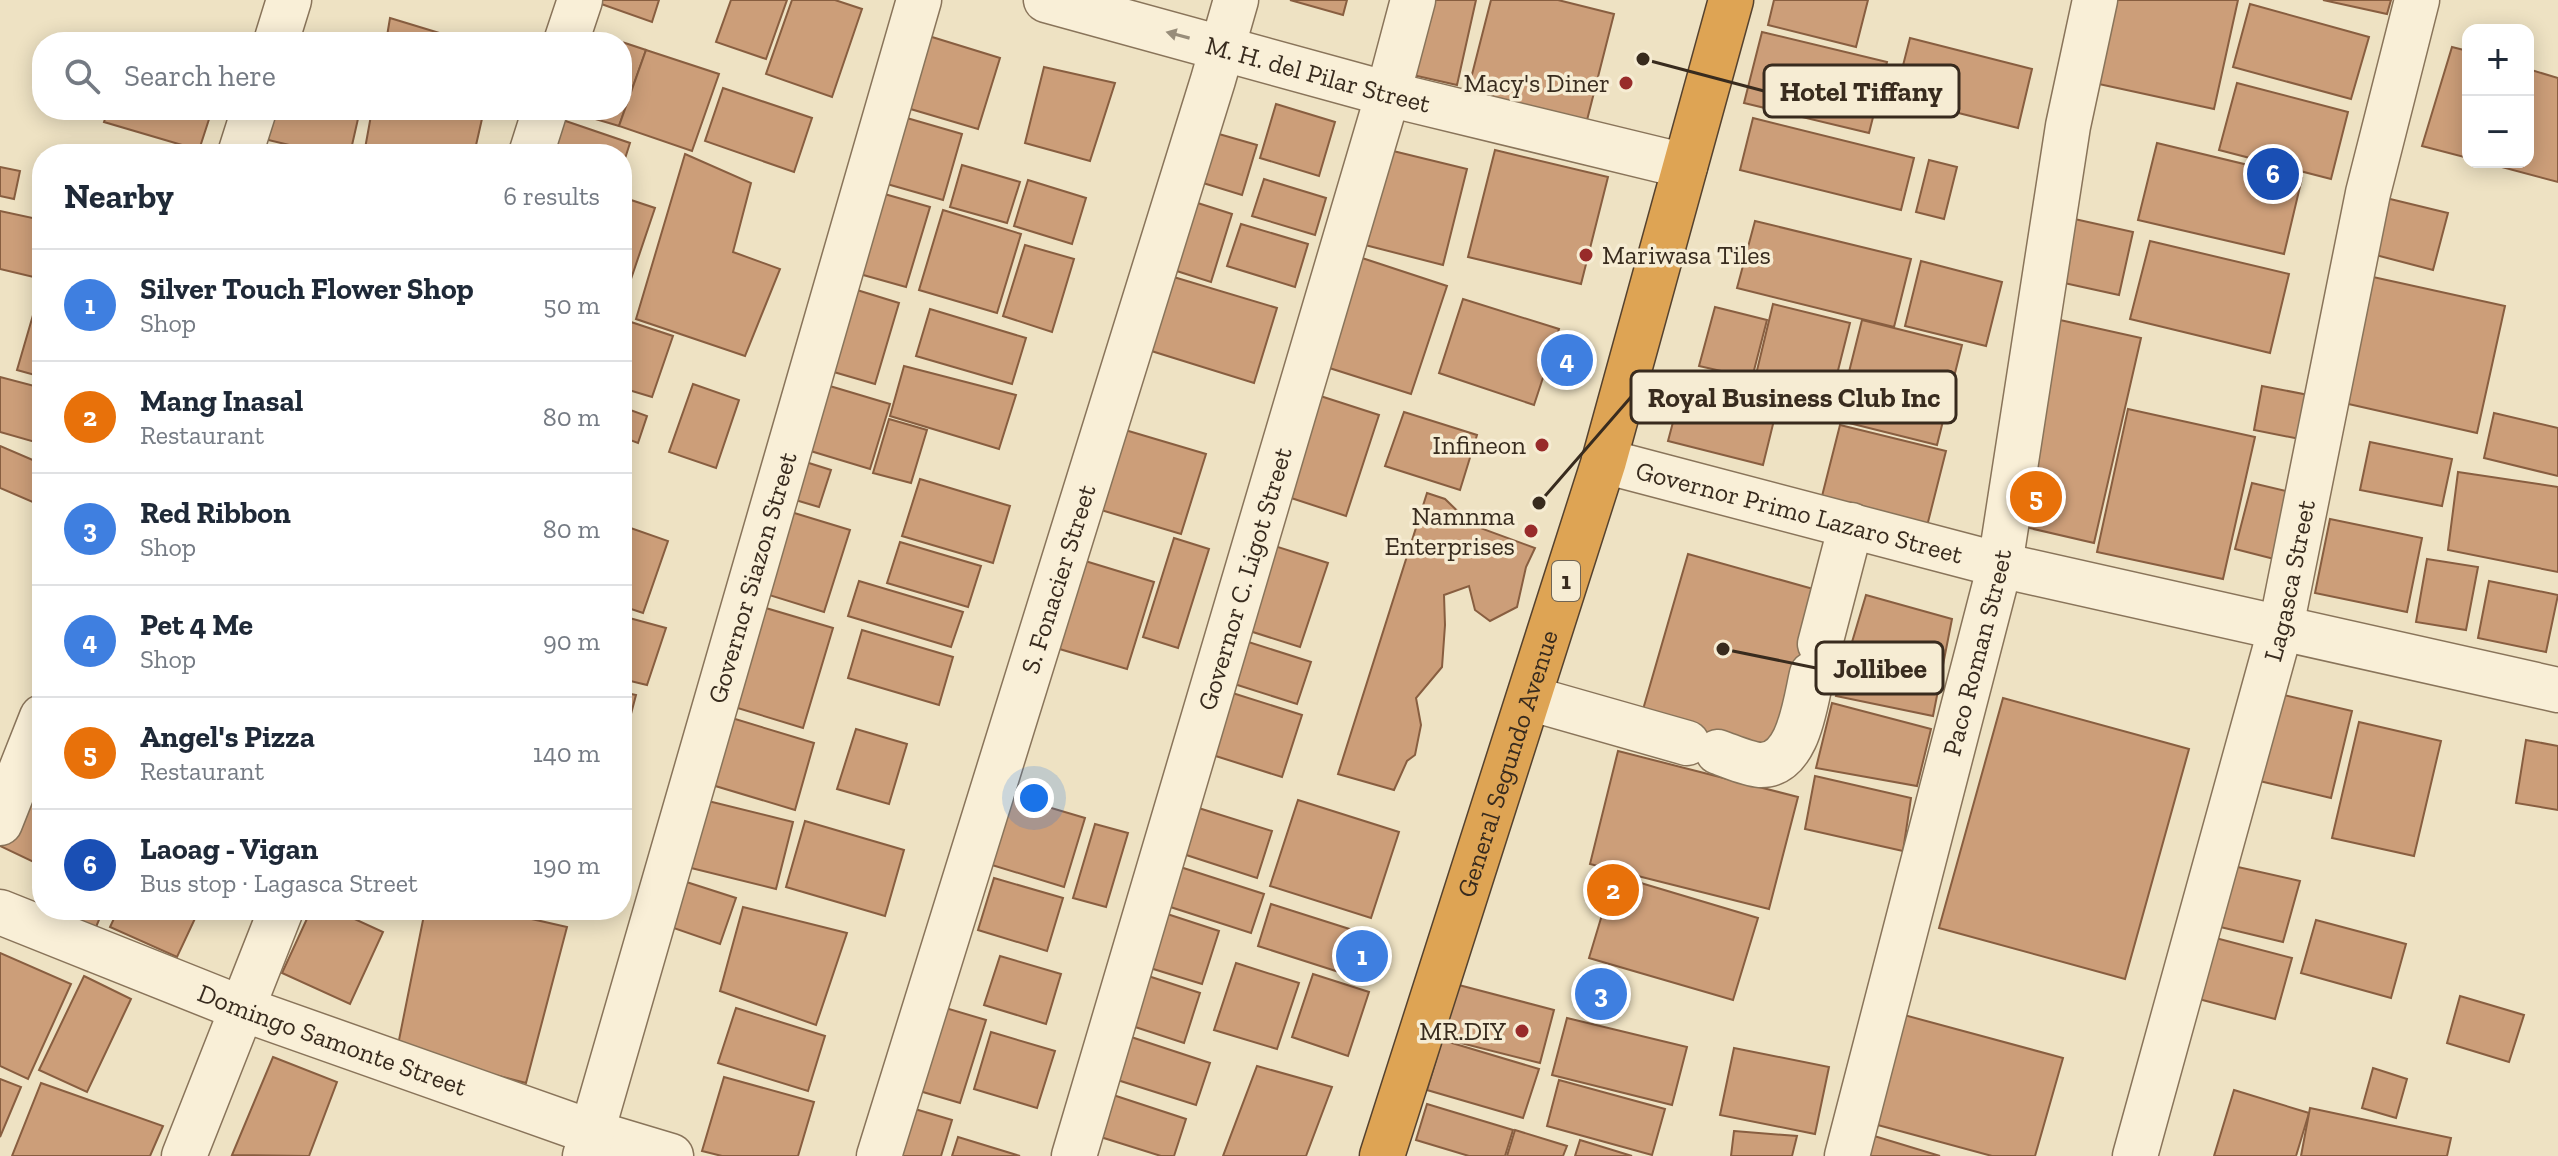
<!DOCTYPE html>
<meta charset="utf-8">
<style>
body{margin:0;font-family:"Zilla Slab",serif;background:#f6f6f7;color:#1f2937}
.controls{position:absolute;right:24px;top:24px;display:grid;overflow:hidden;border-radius:16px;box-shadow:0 4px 20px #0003}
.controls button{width:72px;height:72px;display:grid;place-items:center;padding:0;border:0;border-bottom:2px solid #e0e1e3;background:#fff;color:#1f2937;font:40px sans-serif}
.you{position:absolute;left:1034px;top:798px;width:28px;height:28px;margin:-20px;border:6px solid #fff;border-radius:50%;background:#1a73e8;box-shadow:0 0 0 12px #1a73e833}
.badge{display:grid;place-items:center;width:52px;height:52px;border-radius:50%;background:#982b2a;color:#fff;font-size:26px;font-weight:700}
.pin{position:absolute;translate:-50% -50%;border:4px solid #fff;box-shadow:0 2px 8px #0006}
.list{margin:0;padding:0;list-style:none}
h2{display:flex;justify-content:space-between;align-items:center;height:104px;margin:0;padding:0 32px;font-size:34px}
h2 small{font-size:26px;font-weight:400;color:#747a83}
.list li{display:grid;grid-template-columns:52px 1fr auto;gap:24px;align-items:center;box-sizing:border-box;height:112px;padding:0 32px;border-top:2px solid #e0e1e3}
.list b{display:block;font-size:30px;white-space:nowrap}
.list p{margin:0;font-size:26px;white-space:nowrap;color:#747a83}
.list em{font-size:26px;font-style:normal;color:#747a83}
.icon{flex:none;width:44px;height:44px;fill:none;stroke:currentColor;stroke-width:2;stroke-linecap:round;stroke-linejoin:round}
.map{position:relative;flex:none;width:2558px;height:1156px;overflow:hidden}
.search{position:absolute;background:#fff;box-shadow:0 4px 20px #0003;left:32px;top:32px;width:600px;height:88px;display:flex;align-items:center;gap:20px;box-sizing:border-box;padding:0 28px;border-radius:32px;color:#747a83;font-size:30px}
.panel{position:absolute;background:#fff;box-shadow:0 4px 20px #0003;left:32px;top:144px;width:600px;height:776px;border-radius:32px}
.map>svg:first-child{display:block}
.building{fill:#cc9e79;stroke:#885e40;stroke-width:2}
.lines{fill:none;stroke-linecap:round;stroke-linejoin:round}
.minor-casing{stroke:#89745a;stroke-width:47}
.highway-casing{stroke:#56422e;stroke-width:47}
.minor{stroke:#f9efd7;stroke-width:44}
.highway{stroke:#dea454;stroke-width:44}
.oneway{fill:#988d7a}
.poi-dot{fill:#982b2a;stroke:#f6ecd3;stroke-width:3}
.labels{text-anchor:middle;stroke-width:7;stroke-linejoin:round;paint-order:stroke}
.shield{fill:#f6ecd3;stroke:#716554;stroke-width:2}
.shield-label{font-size:24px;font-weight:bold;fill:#382b1e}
.street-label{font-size:26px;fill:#382b1e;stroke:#f6ecd3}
.poi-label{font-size:26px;fill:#382b1e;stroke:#f6ecd3;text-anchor:end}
.leader{fill:none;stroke:#382b1e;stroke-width:3}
.callout-dot{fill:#382b1e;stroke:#f6ecd3;stroke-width:3}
.callout{fill:#f6ecd3;stroke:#382b1e;stroke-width:3}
.callout-label{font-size:28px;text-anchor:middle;font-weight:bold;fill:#382b1e}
</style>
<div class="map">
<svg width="2558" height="1156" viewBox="0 0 2558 1156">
<rect width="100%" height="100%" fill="#eee2c3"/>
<g class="building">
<path d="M590,0H659L652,22Z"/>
<path d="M731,0H787L766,59L716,42Z"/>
<path d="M792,0H835L862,9L832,97L766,74Z"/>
<path d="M1290,0H1347L1343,15Z"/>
<path d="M1421,0H1476L1457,85L1404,73Z"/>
<path d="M1491,0H1558L1614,14L1585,128L1466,98Z"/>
<path d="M1774,0H1868L1856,47L1768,25Z"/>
<path d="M2103,0H2238L2214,109L2085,81Z"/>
<path d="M2323,0H2391L2387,14Z"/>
<path d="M2250,4L2369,37L2351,99L2233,67Z"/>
<path d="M390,18L469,42H386Z"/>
<path d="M1762,32L1887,62L1869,133L1744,103Z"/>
<path d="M919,33L1000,58L978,129L897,105Z"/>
<path d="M1910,38L2032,69L2018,128L1895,97Z"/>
<path d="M622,42L646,50L619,126L565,110H622Z"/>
<path d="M2452,47L2468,51V158L2422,146Z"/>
<path d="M646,50L719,74L692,151L619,126Z"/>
<path d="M1044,67L1115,83L1090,161L1025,143Z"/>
<path d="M2528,69L2558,78V182L2483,162H2528Z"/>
<path d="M2237,83L2348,112L2331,179L2219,150Z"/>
<path d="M723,88L812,118L794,172L705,141Z"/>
<path d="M1276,104L1335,122L1319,176L1260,158Z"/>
<path d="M108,110H212L199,150L104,122Z"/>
<path d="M267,110H360L350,154H327L260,138Z"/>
<path d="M372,110H484L474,154H364Z"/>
<path d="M893,114L962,134L943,200L873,180Z"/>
<path d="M551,116L630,143L622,168V154H538Z"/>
<path d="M1753,118L1914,158L1901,210L1740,170Z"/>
<path d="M1205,130L1257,145L1242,195L1190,179Z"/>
<path d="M2157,143L2302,178L2284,254L2138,220Z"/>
<path d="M1389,150L1467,169L1443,265L1365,245Z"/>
<path d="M1495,150L1608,177L1581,284L1468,257Z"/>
<path d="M685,154L751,183L733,252L780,269L745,356L636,319Z"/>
<path d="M1929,160L1957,167L1944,219L1916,212Z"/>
<path d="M962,165L1020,182L1007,223L950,207Z"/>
<path d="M0,167L20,171L14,199L0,196Z"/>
<path d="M1264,179L1326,198L1315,235L1252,216Z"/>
<path d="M1028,180L1086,198L1072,244L1014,226Z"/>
<path d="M874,191L930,207L906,287L849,271Z"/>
<path d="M622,197L655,208L631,279L622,276Z"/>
<path d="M1182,198L1232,214L1211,282L1161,266Z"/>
<path d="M2386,198L2448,213L2433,270L2372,254Z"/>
<path d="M943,210L1021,234L997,313L919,290Z"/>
<path d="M0,211L42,220V279L0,269Z"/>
<path d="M2070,218L2133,232L2119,295L2055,281Z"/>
<path d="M1755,221L1911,259L1894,327L1737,288Z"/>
<path d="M1241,224L1308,244L1295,287L1227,266Z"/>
<path d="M2150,241L2289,274L2270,353L2130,319Z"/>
<path d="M1025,245L1074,259L1052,332L1003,316Z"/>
<path d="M1356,256L1447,286L1411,394L1320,365Z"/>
<path d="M1921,261L2002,282L1986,346L1905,326Z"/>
<path d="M1167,275L1277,308L1254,383L1145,349Z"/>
<path d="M2373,277L2505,306L2477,433L2344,403Z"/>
<path d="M844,286L899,303L875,384L820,368Z"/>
<path d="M38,298L42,299V377L17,370Z"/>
<path d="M1463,299L1559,329L1534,405L1439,373Z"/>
<path d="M1773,304L1850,323L1829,406L1753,387Z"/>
<path d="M1715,307L1767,320L1752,378L1699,366Z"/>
<path d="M930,309L1026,338L1012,384L916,356Z"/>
<path d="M625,320L673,336L652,397L622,388V330Z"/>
<path d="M1862,320L1962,345L1937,445L1837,420Z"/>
<path d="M2060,320L2141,338L2094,543L2012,524Z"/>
<path d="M904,366L1016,395L999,449L890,416Z"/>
<path d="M0,377L42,388V444L0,432Z"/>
<path d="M813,381L890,404L870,469L794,446Z"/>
<path d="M693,384L739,400L716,468L669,452Z"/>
<path d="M2262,386L2319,397L2310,441L2254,430Z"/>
<path d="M1308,392L1379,415L1346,516L1276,493Z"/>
<path d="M1681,392L1775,416L1763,465L1668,441Z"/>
<path d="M622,407L647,416L638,443L622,437Z"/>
<path d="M2128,409L2255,437L2223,579L2097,552Z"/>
<path d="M1404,412L1477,435L1460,490L1385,466Z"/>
<path d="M2494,413L2558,428V476L2484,458Z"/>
<path d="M889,419L927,430L911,483L873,473Z"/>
<path d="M1840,425L1946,451L1924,538L1818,512Z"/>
<path d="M1115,427L1206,454L1181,534L1091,507Z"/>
<path d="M2370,442L2452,459L2442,506L2360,490Z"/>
<path d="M0,446L42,464V506L0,488Z"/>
<path d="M793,458L831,470L819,507L782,496Z"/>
<path d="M2458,472L2558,487V572L2448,550Z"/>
<path d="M920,479L1010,506L993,563L902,536Z"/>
<path d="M2252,483L2299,494L2282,561L2235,549Z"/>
<path d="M1427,493L1445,499L1472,525L1535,548L1526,567L1517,607L1490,621L1475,610L1469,586L1444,595L1445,625L1442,667L1416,698L1421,725L1415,755L1407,761L1394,790L1338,774Z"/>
<path d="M778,508L850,530L824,612L753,590Z"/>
<path d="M2330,519L2422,538L2407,612L2315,593Z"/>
<path d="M622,525L668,541L643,613L622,606Z"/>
<path d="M1174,538L1209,549L1178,648L1143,637Z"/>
<path d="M900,542L981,566L968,607L887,583Z"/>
<path d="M1262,542L1328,563L1300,647L1234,626Z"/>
<path d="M1688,554L1824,592L1825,678L1772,748L1684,755L1642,713Z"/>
<path d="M1072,557L1154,582L1127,669L1046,645Z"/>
<path d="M2427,559L2478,567L2466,630L2416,622Z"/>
<path d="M859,581L963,612L951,647L848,616Z"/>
<path d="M2489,581L2558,595L2546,652L2478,638Z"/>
<path d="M1866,595L1952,619L1933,716L1836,696Z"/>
<path d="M749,603L833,628L803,728L718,702Z"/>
<path d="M622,616L666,628L647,685L622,679Z"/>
<path d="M862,630L953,657L939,705L848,678Z"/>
<path d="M1239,639L1311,662L1297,704L1225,681Z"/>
<path d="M1223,690L1302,715L1282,777L1203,752Z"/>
<path d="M622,692L636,695L622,748Z"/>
<path d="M2271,692L2352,711L2331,798L2251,779Z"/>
<path d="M2003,698L2189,749L2125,979L1939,928Z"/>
<path d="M1832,703L1931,729L1917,786L1816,768Z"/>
<path d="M722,715L814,743L795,810L702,782Z"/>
<path d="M2359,722L2441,741L2414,856L2332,838Z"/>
<path d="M856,729L907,744L889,804L837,789Z"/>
<path d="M2526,740L2558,746V810L2516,803Z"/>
<path d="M1618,751L1798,797L1769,909L1590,864Z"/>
<path d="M1815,776L1911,798L1903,851L1805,829Z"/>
<path d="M29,779L42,785V866L0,846V841Z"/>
<path d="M1001,793L1085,818L1064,887L979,861Z"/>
<path d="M700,799L793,822L776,889L683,866Z"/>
<path d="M1298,800L1399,832L1371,918L1270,886Z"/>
<path d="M1189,805L1272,831L1257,878L1174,851Z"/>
<path d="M805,821L904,850L885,916L786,887Z"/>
<path d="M1095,824L1128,833L1106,907L1073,898Z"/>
<path d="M1171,864L1264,894L1251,933L1158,903Z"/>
<path d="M2229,865L2300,881L2283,942L2212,925Z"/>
<path d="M1614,875L1758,918L1733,1000L1589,958Z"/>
<path d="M674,878L736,898L720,944L659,923Z"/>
<path d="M994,878L1063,898L1047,951L978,930Z"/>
<path d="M1271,904L1384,940L1370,982L1258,946Z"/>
<path d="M743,907L847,933L816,1025L720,991Z"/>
<path d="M59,910H103L92,937L54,922Z"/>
<path d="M118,910H199L177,957L110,927Z"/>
<path d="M311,910H335L383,932L350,1004L282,973Z"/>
<path d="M425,910H492L567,927L526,1083L397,1050Z"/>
<path d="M1155,910L1219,931L1202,984L1137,964Z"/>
<path d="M2316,920L2406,944L2391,998L2301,973Z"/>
<path d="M2208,936L2292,958L2275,1019L2191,997Z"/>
<path d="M0,953L71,984L28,1079L0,1066Z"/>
<path d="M1000,956L1061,974L1046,1024L984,1005Z"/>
<path d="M1236,963L1299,983L1277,1049L1214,1030Z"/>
<path d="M1136,972L1200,993L1184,1043L1120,1022Z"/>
<path d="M1313,974L1369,992L1348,1056L1292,1037Z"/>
<path d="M84,976L131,999L87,1092L39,1070Z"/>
<path d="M1455,984L1554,1010L1540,1063L1441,1038Z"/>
<path d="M2460,996L2524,1015L2509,1062L2447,1043Z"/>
<path d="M932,1004L986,1020L960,1103L906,1087Z"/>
<path d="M736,1008L825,1036L808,1091L718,1063Z"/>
<path d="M1893,1012L2063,1058L2035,1156H1992L1863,1121Z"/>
<path d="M1567,1018L1687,1047L1672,1105L1552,1075Z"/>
<path d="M991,1032L1055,1051L1037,1108L974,1089Z"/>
<path d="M1122,1034L1210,1063L1196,1105L1108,1077Z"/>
<path d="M1442,1040L1539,1069L1523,1118L1427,1090Z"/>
<path d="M1734,1048L1829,1067L1815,1134L1720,1115Z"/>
<path d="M273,1057L337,1082L309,1156L232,1155Z"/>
<path d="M1257,1066L1332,1087L1306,1156H1223Z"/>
<path d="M2373,1068L2407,1079L2396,1118L2362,1108Z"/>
<path d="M724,1077L814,1102L798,1156H722L702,1151Z"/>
<path d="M0,1079L21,1087L0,1137Z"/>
<path d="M1559,1080L1665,1109L1652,1155L1547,1126Z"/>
<path d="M41,1083L163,1126L150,1156H12Z"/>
<path d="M2234,1090L2309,1113L2296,1156H2214Z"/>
<path d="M1104,1092L1186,1119L1174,1156H1161L1091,1134Z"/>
<path d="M898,1104L952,1120L941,1156H883Z"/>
<path d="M1427,1104L1513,1130L1505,1156H1469L1416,1140Z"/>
<path d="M2310,1108L2451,1138L2447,1156H2301Z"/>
<path d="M1515,1130L1567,1146L1563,1156H1507Z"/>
<path d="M1734,1131L1797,1136L1792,1156H1731Z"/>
<path d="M1861,1132L1940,1156H1854Z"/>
<path d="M958,1137L1020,1156H952Z"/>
<path d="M1580,1140L1632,1156H1575Z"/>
</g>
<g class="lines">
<g class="minor-casing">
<g id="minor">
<path id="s1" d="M1046,0L1388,94L1685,166"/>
<path d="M276,42L289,0"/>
<path d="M566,42L580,0"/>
<path d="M240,154L254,110"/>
<path d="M531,154L545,110"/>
<path id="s2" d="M1604,461L2000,565L2558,690"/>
<path d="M1820,644L1851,525"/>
<path d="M1529,698L1687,743"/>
<path d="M1718,752C1730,756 1747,764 1760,765C1799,766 1805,703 1812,674"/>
<path d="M0,823L42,717"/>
<path id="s3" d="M0,912L243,1009L591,1132L671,1156"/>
<path d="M184,1156L281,910"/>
<path id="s4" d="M585,1156L919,0"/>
<path id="s5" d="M879,1156L1213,80L1236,0"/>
<path id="s6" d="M1074,1156L1388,94L1413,0"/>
<path id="s7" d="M1847,1156L2000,565L2068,126L2095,0"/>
<path id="s8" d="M2135,1156L2281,627L2368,193L2417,0"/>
</g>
</g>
<g class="highway-casing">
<g id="highway">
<path id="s9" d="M1382,1156L1604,461L1731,0"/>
</g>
</g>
<use href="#minor" class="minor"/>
<use href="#highway" class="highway"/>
</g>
<defs><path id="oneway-solid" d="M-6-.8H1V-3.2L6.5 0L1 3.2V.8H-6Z" transform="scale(2)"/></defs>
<use class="oneway" href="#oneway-solid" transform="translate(1178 35) rotate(-165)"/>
<g class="poi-dot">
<circle cx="1626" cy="83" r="8"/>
<circle cx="1586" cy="255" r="8"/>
<circle cx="1542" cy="445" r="8"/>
<circle cx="1531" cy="531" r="8"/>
<circle cx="1522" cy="1031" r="8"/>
</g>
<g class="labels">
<rect class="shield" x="1552" y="561" width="28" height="40" rx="6"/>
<g class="shield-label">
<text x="1566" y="589">1</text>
</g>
<g class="street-label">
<text dy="9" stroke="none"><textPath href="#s1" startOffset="282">M. H. del Pilar Street</textPath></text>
<text dy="9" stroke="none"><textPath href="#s2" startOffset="202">Governor Primo Lazaro Street</textPath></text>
<text dy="9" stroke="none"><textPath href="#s4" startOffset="602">Governor Siazon Street</textPath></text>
<text dy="9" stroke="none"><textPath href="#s5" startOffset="604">S. Fonacier Street</textPath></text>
<text dy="9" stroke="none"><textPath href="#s6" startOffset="602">Governor C. Ligot Street</textPath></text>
<text dy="9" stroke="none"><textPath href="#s8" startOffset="596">Lagasca Street</textPath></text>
<text dy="9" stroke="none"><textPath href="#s7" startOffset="520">Paco Roman Street</textPath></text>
<text dy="9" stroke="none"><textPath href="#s9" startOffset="412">General Segundo Avenue</textPath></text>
<text dy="9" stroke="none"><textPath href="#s3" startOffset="356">Domingo Samonte Street</textPath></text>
</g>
<g class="poi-label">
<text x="1610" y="92">Macy's Diner</text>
<text x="1602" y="264" text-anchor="start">Mariwasa Tiles</text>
<text x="1526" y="454">Infineon</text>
<text x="1515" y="525">Namnma<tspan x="1515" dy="30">Enterprises</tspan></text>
<text x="1506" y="1040">MR.DIY</text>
</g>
</g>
<path class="leader" d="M1643 59L1764 91M1539 503L1631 397M1723 649L1816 668"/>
<g class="callout-dot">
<circle cx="1643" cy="59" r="8"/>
<circle cx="1539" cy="503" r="8"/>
<circle cx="1723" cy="649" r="8"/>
</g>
<g class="callout">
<rect x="1764" y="65" width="195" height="52" rx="8"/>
<rect x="1631" y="371" width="325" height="52" rx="8"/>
<rect x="1816" y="642" width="127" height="52" rx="8"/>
</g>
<g class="callout-label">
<text x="1861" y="101">Hotel Tiffany</text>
<text x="1794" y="407">Royal Business Club Inc</text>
<text x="1880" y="678">Jollibee</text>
</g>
</svg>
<div class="controls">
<button>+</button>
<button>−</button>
</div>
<div class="you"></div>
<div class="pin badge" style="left:1362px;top:956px;background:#3f7fe0">1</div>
<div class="pin badge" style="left:1613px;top:890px;background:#e8710a">2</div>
<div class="pin badge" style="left:1601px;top:994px;background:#3f7fe0">3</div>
<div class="pin badge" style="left:1567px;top:360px;background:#3f7fe0">4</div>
<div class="pin badge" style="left:2036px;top:497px;background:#e8710a">5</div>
<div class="pin badge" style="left:2273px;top:174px;background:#1a4fb4">6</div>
<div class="search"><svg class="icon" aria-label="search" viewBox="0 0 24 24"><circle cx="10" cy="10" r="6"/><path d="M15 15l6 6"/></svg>Search here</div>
<section class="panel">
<h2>Nearby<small>6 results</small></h2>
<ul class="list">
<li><span class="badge" style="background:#3f7fe0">1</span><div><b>Silver Touch Flower Shop</b><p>Shop</p></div><em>50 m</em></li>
<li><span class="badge" style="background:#e8710a">2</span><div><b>Mang Inasal</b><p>Restaurant</p></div><em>80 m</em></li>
<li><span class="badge" style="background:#3f7fe0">3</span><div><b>Red Ribbon</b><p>Shop</p></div><em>80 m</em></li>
<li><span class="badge" style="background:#3f7fe0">4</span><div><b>Pet 4 Me</b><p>Shop</p></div><em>90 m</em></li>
<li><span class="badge" style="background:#e8710a">5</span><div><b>Angel's Pizza</b><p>Restaurant</p></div><em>140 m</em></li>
<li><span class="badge" style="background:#1a4fb4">6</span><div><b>Laoag - Vigan</b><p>Bus stop · Lagasca Street</p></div><em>190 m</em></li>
</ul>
</section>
</div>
